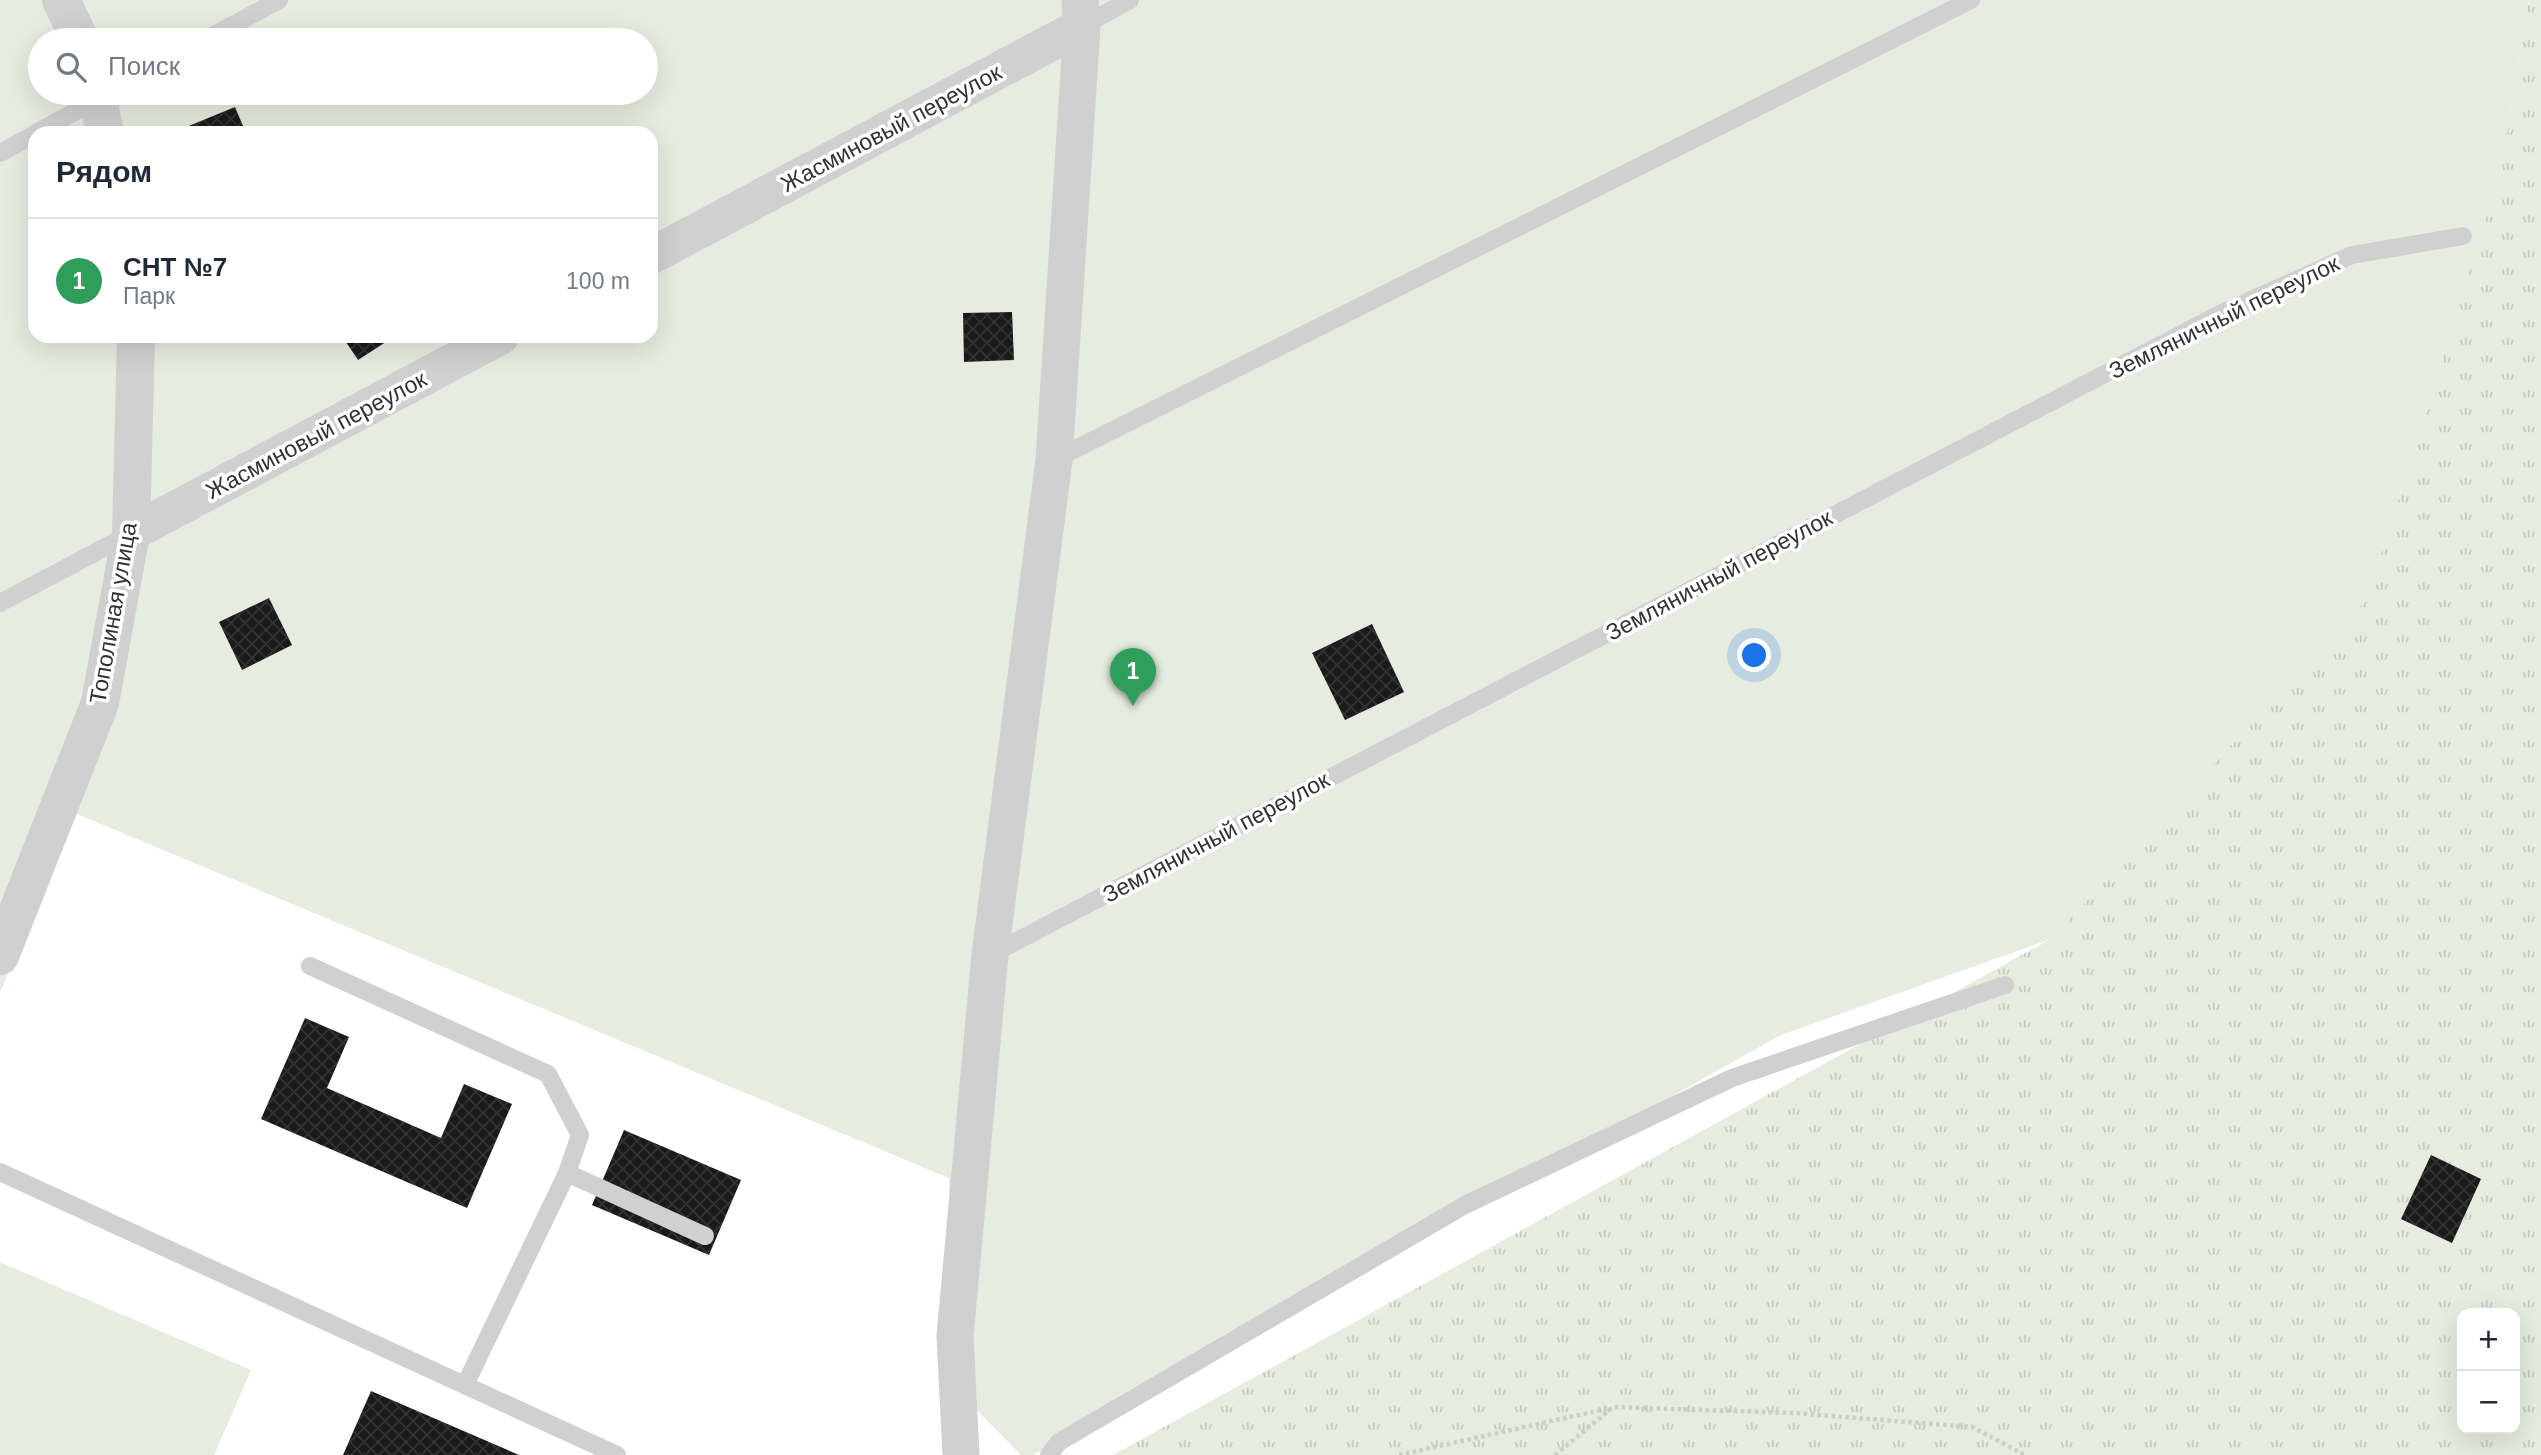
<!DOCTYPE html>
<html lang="ru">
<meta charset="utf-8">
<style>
body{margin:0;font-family:Helvetica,sans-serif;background:#f2f2f3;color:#1f2937}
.controls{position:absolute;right:21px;bottom:21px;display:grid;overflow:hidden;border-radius:14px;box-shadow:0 7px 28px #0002}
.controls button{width:63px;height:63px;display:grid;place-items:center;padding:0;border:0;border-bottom:2px solid #e0e1e3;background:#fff;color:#1f2937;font:35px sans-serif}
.you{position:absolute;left:1755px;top:656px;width:24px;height:24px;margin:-18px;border:5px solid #fff;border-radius:50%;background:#1a73e8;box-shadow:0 0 0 10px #1a73e833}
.badge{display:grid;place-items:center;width:46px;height:46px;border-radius:50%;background:#d93025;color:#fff;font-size:23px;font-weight:700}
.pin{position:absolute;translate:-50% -58px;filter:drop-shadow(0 2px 4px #0008)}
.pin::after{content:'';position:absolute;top:37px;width:24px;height:21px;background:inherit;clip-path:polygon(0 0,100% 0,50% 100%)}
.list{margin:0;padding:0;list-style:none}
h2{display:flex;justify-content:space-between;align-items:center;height:91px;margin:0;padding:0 28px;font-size:30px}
h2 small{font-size:23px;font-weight:400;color:#747a83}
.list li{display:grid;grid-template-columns:46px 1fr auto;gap:21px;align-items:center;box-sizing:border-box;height:126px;padding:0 28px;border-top:2px solid #e0e1e3}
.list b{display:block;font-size:26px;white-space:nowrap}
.list p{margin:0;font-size:23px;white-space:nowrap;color:#747a83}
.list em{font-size:23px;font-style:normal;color:#747a83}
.icon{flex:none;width:38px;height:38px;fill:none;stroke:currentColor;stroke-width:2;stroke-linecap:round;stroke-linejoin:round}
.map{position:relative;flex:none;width:2541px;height:1455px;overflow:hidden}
.search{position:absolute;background:#fff;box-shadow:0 7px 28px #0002;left:28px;top:28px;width:630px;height:77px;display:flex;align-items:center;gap:18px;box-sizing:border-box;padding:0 24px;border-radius:38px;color:#747a83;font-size:26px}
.panel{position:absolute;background:#fff;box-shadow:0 7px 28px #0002;left:28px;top:126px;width:630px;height:217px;border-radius:21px}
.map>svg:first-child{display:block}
.grass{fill:url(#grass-tufts);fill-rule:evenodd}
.garden{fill:#e6ecdf;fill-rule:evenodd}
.building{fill:url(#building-cross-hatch)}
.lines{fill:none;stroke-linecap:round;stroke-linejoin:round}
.path{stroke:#cdcdcd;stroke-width:4.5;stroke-dasharray:3.5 3.5;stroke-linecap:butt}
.service{stroke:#d0d0d0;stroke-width:18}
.minor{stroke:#d0d0d0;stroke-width:37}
.tertiary{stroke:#d0d0d0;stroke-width:38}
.labels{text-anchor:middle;stroke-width:7;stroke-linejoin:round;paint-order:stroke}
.street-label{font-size:23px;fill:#333;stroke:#fff}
</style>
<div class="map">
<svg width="2541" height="1455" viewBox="0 0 2541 1455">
<defs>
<pattern id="grass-tufts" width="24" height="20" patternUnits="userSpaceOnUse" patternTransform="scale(1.75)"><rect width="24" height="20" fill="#e6ecdf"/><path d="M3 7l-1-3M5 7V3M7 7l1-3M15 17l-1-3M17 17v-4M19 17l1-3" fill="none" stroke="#c6cbc0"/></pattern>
<pattern id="building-cross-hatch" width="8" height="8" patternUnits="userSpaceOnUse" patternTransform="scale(1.75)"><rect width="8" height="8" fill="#1a1a1a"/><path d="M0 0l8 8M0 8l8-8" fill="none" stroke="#333"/></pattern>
</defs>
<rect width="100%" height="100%" fill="#fff"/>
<path class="grass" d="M2529,0H2541V1455H1113L2051,939L2367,599L2501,170ZM2462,1313H2515V1429H2462Z"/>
<g class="garden">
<path d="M0,0H2529L2501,170L2367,599L2051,939L1781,1035L1033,1455H1021L955,1388L949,1178L77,814L0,992ZM40,40H646V93H40ZM35,133H651V336H35Z"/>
<path d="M0,1262L251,1370L214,1455H0Z"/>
</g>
<g class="building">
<path d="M235,107L246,133H181L179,130Z"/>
<path d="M1012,312L1014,360L964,362L963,313Z"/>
<path d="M342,336H395L358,360Z"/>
<path d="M269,598L292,645L242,670L219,622Z"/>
<path d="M1372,624L1404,692L1345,720L1312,653Z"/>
<path d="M305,1018L349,1037L327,1088L441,1138L464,1084L512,1104L467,1208L261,1119Z"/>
<path d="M624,1130L741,1180L709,1255L592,1205Z"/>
<path d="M2431,1155L2481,1179L2452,1243L2401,1219Z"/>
<path d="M371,1391L519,1455H343Z"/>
</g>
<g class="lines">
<g class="path">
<path d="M1399,1455L1610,1408"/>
<path d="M1555,1455L1613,1407L1794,1413L1972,1427L2025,1455"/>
</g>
<g class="service">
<path d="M1082,26L1130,0"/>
<path d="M205,40L279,0"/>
<path d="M36,133L100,98"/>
<path d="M0,153L35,134"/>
<path d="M1054,460L1971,0"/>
<path d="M0,603L128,535"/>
<path d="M990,955L2220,314L2352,255L2463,236"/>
<path d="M310,966L548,1074L580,1135L567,1173L465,1385"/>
<path d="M0,1172L617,1455"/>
<path d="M567,1173L705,1236"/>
<path d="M1049,1455L1059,1442L1465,1205L1732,1078L2005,985"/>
</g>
<g class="minor">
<path d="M651,256L1082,26"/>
<path d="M131,533L501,336"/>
<path d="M961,1455L955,1336L990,955L1054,460L1082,26L1080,0"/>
</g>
<g class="tertiary">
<path d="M61,0L80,40"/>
<path d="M97,93L105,133"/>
<path d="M0,956L100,703L131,533L136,336"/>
</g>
</g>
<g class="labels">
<g class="street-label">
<text transform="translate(891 128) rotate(-28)" y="8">Жасминовый переулок</text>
<text transform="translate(2224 317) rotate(-26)" y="8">Земляничный переулок</text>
<text transform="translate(316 435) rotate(-28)" y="8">Жасминовый переулок</text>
<text transform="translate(1719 575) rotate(-28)" y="8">Земляничный переулок</text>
<text transform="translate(113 613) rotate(-80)" y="8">Тополиная улица</text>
<text transform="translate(1216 837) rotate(-28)" y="8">Земляничный переулок</text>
</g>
</g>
</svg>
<div class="controls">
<button>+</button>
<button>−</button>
</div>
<div class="you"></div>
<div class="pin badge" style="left:1133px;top:706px;background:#2e9e5b">1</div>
<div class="search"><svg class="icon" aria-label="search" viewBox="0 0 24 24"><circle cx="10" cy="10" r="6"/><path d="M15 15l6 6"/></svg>Поиск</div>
<section class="panel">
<h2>Рядом<small></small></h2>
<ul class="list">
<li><span class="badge" style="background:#2e9e5b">1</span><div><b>СНТ №7</b><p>Парк</p></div><em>100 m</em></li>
</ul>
</section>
</div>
